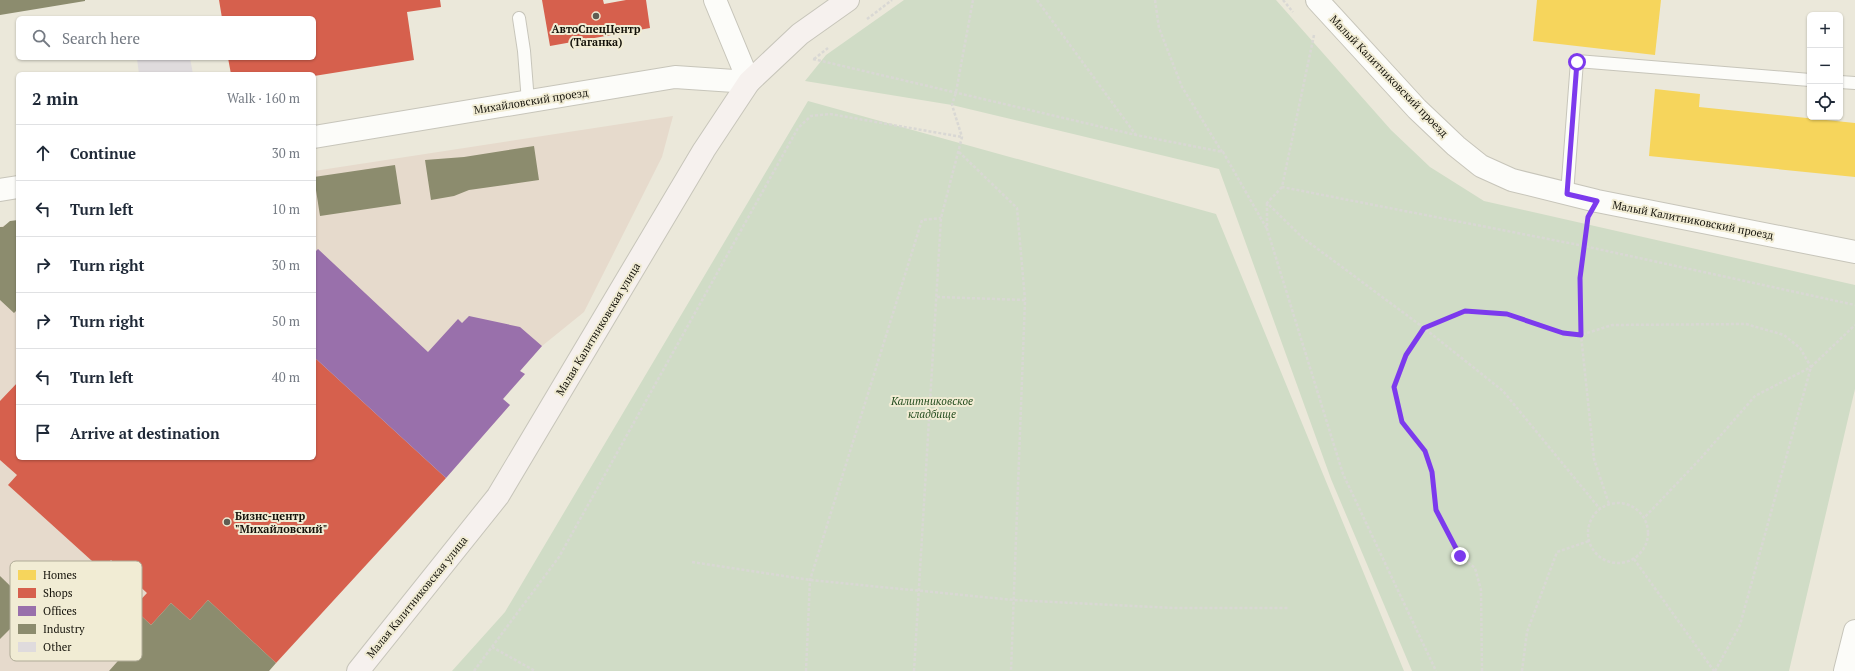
<!DOCTYPE html>
<meta charset="utf-8">
<style>
body{margin:0;font-family:"PT Serif",serif;background:#f2f2f3;color:#1f2937}
.controls{position:absolute;right:12px;top:12px;display:grid;overflow:hidden;border-radius:6px;box-shadow:0 1px 3px #0004}
.controls button{width:36px;height:36px;display:grid;place-items:center;padding:0;border:0;border-bottom:1px solid #e0e1e3;background:#fff;color:#1f2937;font:20px sans-serif}
.stop{position:absolute;width:12px;height:12px;margin:-9px;border:3px solid #7c3aed;border-radius:50%;background:#fff}
.stop.end{background:#7c3aed;border-color:#fff;box-shadow:0 1px 4px #0008}
.list{margin:0;padding:0;list-style:none}
h2{display:flex;justify-content:space-between;align-items:center;height:52px;margin:0;padding:0 16px;font-size:17px}
h2 small{font-size:13px;font-weight:400;color:#747a83}
.list li{display:grid;grid-template-columns:26px 1fr auto;gap:12px;align-items:center;box-sizing:border-box;height:56px;padding:0 16px;border-top:1px solid #e0e1e3}
.list b{display:block;font-size:15px;white-space:nowrap}
.list em{font-size:13px;font-style:normal;color:#747a83}
.icon{flex:none;width:22px;height:22px;fill:none;stroke:currentColor;stroke-width:2;stroke-linecap:round;stroke-linejoin:round}
.map{position:relative;flex:none;width:1855px;height:671px;overflow:hidden}
.search{position:absolute;background:#fff;box-shadow:0 1px 3px #0004;left:16px;top:16px;width:300px;height:44px;display:flex;align-items:center;gap:10px;box-sizing:border-box;padding:0 14px;border-radius:6px;color:#747a83;font-size:15px}
.panel{position:absolute;background:#fff;box-shadow:0 1px 3px #0004;left:16px;top:72px;width:300px;height:388px;border-radius:6px}
.map>svg:first-child{display:block}
.industrial{fill:#e6dacc}
.green{fill:#d0dcc6}
.homes{fill:#f6d55c}
.shops{fill:#d6604d}
.offices{fill:#9970ab}
.industry{fill:#8c8c6e}
.building{fill:#dfdbdd}
.lines{fill:none;stroke-linecap:round;stroke-linejoin:round}
.lane-casing{stroke:#c7c5ba;stroke-width:14}
.street-casing{stroke:#c7c5ba;stroke-width:24}
.secondary-casing{stroke:#c7c5ba;stroke-width:24}
.path{stroke:#d9d8d4;stroke-width:2.5;stroke-dasharray:3 2;stroke-linecap:butt}
.lane{stroke:#fcfcf9;stroke-width:12}
.street{stroke:#fcfcf9;stroke-width:22}
.secondary{stroke:#f6f1ee;stroke-width:22}
.route{stroke:#7c3aed;stroke-width:5}
.poi-dot{fill:#5f5d53;stroke:#f1ecd4;stroke-width:1.5}
.labels{text-anchor:middle;stroke-width:4;stroke-linejoin:round;paint-order:stroke}
.poi-label{font-size:11px;font-weight:bold;fill:#14120a;stroke:#f1ecd4}
.street-label{font-size:11px;fill:#14120a;stroke:#f1ecd4}
.park-label{font-size:11px;font-style:italic;fill:#254d1f;stroke:#f1ecd4}
.key{fill:#f1ecd4;stroke:#afab97;stroke-width:1}
.key-label{font-size:11px;fill:#14120a}
</style>
<div class="map">
<svg width="1855" height="671" viewBox="0 0 1855 671">
<rect width="100%" height="100%" fill="#ebe8da"/>
<path class="industrial" d="M673,116L662,157L584,312L542,346L520,371L525,374L503,399L510,405L446,478L269,671H0V227L18,220V458H314V171Z"/>
<g class="green">
<path d="M904,0H1276L1391,130L1430,167L1484,201L1855,285V389L1789,671H1412L1331,479L1219,169L952,105L805,81L826,55Z"/>
<path d="M808,101L1216,214L1404,671H452L505,612Z"/>
</g>
<g class="homes">
<path d="M1537,0H1661L1655,55L1533,41Z"/>
<path d="M1655,89L1700,94L1699,107L1855,123V177L1649,156Z"/>
</g>
<g class="shops">
<path d="M219,0H440L441,7L407,12L414,60L314,76V74H231L228,58H314V18H222Z"/>
<path d="M542,0H603L604,4L626,0H646L650,28L550,46Z"/>
<path d="M314,357L446,478L276,663L208,600L190,620L171,603L151,625L133,608L147,593L111,560L102,570L8,485L17,475L0,460V401L18,382V458H314Z"/>
</g>
<path class="offices" d="M318,249L428,352L458,319L462,323L469,316L520,327L542,346L520,371L525,374L503,399L510,405L446,478L314,357V253Z"/>
<g class="industry">
<path d="M0,0H85V1L0,15Z"/>
<path d="M534,146L539,180L469,190L454,196L431,200L425,160L464,157Z"/>
<path d="M395,165L401,204L320,216L314,177Z"/>
<path d="M18,220V309L14,313L0,300V227H3L10,221Z"/>
<path d="M0,576L32,607L0,639Z"/>
<path d="M104,581L151,625L171,603L190,620L208,600L276,663L269,671H109L125,653L78,610Z"/>
</g>
<path class="building" d="M142,58H190L193,74H139L137,59Z"/>
<g class="lines">
<g class="lane-casing">
<g id="lane">
<path d="M519,18L524,51L528,102"/>
<path d="M1840,82L1855,83"/>
<path d="M1567,194L1577,61L1810,80"/>
</g>
</g>
<g class="street-casing">
<g id="street">
<path d="M1317,0L1417,109L1456,146L1481,166L1512,180L1597,201L1855,252"/>
<path d="M314,137L675,77L749,82L715,0"/>
<path d="M0,190L18,187"/>
<path d="M1845,671L1855,631"/>
</g>
</g>
<g class="secondary-casing">
<path id="secondary" d="M358,671L498,496L704,150L749,82L800,34L848,0"/>
</g>
<g class="path">
<path d="M1037,0L1136,135"/>
<path d="M1155,0L1159,28L1182,87L1222,152"/>
<path d="M1283,0L1293,12"/>
<path d="M867,19L892,0"/>
<path d="M1314,35L1282,187L1584,246L1855,305"/>
<path d="M813,59L1136,135L1223,152L1267,229"/>
<path d="M814,59L828,48"/>
<path d="M959,152L1017,208L1025,300L1011,671"/>
<path d="M1282,187L1267,203L1303,238L1424,328L1503,391L1600,509"/>
<path d="M1267,203V229L1343,474L1436,671"/>
<path d="M1587,224L1580,278L1581,335L1594,459L1609,504"/>
<path d="M937,297L1025,300"/>
<circle cx="1618" cy="533" r="30"/>
<path d="M1634,559L1714,671"/>
<path d="M692,562L810,580L1014,600L1174,608H1288"/>
<path d="M492,647L535,671"/>
<path d="M474,671L559,557L798,128L811,116L830,114L962,137"/>
<path d="M806,671L810,580L922,220L941,218"/>
<path d="M914,671L941,218L962,137L952,105L956,92L973,0"/>
<path d="M1482,671L1481,590L1475,568L1460,556L1436,510L1432,472L1425,451L1402,422L1394,387L1406,355L1424,328L1465,311L1507,314L1563,333L1581,335L1612,325L1746,324L1784,335L1800,348L1811,367L1755,396L1701,458L1644,518"/>
<path d="M1522,671L1527,632L1557,552L1589,541"/>
<path d="M1715,671L1740,625L1811,367L1855,325"/>
</g>
<use href="#lane" class="lane"/>
<use href="#street" class="street"/>
<use href="#secondary" class="secondary"/>
</g>
<g class="lines">
<path class="route" d="M1460,556L1436,510L1432,472L1425,451L1402,422L1394,387L1406,355L1424,328L1465,311L1507,314L1563,333L1581,335L1580,278L1588,217L1597,201L1567,194L1577,62"/>
</g>
<g class="poi-dot">
<circle cx="596" cy="16" r="4"/>
<circle cx="227" cy="522" r="4"/>
</g>
<g class="labels">
<g class="poi-label">
<text x="596" y="33">АвтоСпецЦентр<tspan x="596" dy="13">(Таганка)</tspan></text>
<text x="235" y="520" text-anchor="start">Бизнс-центр<tspan x="235" dy="13">"Михайловский"</tspan></text>
</g>
<g class="street-label">
<text transform="translate(1389 76) rotate(46)" y="4">Малый Калитниковский проезд</text>
<text transform="translate(531 101) rotate(-9)" y="4">Михайловский проезд</text>
<text transform="translate(1693 220) rotate(11)" y="4">Малый Калитниковский проезд</text>
<text transform="translate(598 329) rotate(-59)" y="4">Малая Калитниковская улица</text>
<text transform="translate(417 597) rotate(-51)" y="4">Малая Калитниковская улица</text>
</g>
<g class="park-label">
<text x="932" y="405">Калитниковское<tspan x="932" dy="13">кладбище</tspan></text>
</g>
</g>
<rect x="10" y="561" width="132" height="100" rx="6" class="key"/>
<rect x="18" y="570" width="18" height="10" fill="#f6d55c"/>
<rect x="18" y="588" width="18" height="10" fill="#d6604d"/>
<rect x="18" y="606" width="18" height="10" fill="#9970ab"/>
<rect x="18" y="624" width="18" height="10" fill="#8c8c6e"/>
<rect x="18" y="642" width="18" height="10" fill="#dfdbdd"/>
<g class="key-label">
<text x="43" y="579">Homes</text>
<text x="43" y="597">Shops</text>
<text x="43" y="615">Offices</text>
<text x="43" y="633">Industry</text>
<text x="43" y="651">Other</text>
</g>
</svg>
<div class="controls">
<button>+</button>
<button>−</button>
<button><svg class="icon" aria-label="locate" viewBox="0 0 24 24"><circle cx="12" cy="12" r="6"/><path d="M12 2v4M12 18v4M2 12h4M18 12h4"/></svg></button>
</div>
<div class="stop" style="left:1577px;top:62px"></div>
<div class="stop end" style="left:1460px;top:556px"></div>
<div class="search"><svg class="icon" aria-label="search" viewBox="0 0 24 24"><circle cx="10" cy="10" r="6"/><path d="M15 15l6 6"/></svg>Search here</div>
<section class="panel">
<h2>2 min<small>Walk · 160 m</small></h2>
<ul class="list">
<li><svg class="icon" aria-label="ahead" viewBox="0 0 24 24"><path d="M12 20V5M6 11l6-6 6 6"/></svg><div><b>Continue</b></div><em>30 m</em></li>
<li><svg class="icon" aria-label="left" viewBox="0 0 24 24"><path d="M17 20v-9H6M10 6l-5 5 5 5"/></svg><div><b>Turn left</b></div><em>10 m</em></li>
<li><svg class="icon" aria-label="right" viewBox="0 0 24 24"><path d="M7 20v-9h11M14 6l5 5-5 5"/></svg><div><b>Turn right</b></div><em>30 m</em></li>
<li><svg class="icon" aria-label="right" viewBox="0 0 24 24"><path d="M7 20v-9h11M14 6l5 5-5 5"/></svg><div><b>Turn right</b></div><em>50 m</em></li>
<li><svg class="icon" aria-label="left" viewBox="0 0 24 24"><path d="M17 20v-9H6M10 6l-5 5 5 5"/></svg><div><b>Turn left</b></div><em>40 m</em></li>
<li><svg class="icon" aria-label="arrive" viewBox="0 0 24 24"><path d="M6 21V4h12l-3 4 3 4H6"/></svg><div><b>Arrive at destination</b></div></li>
</ul>
</section>
</div>
